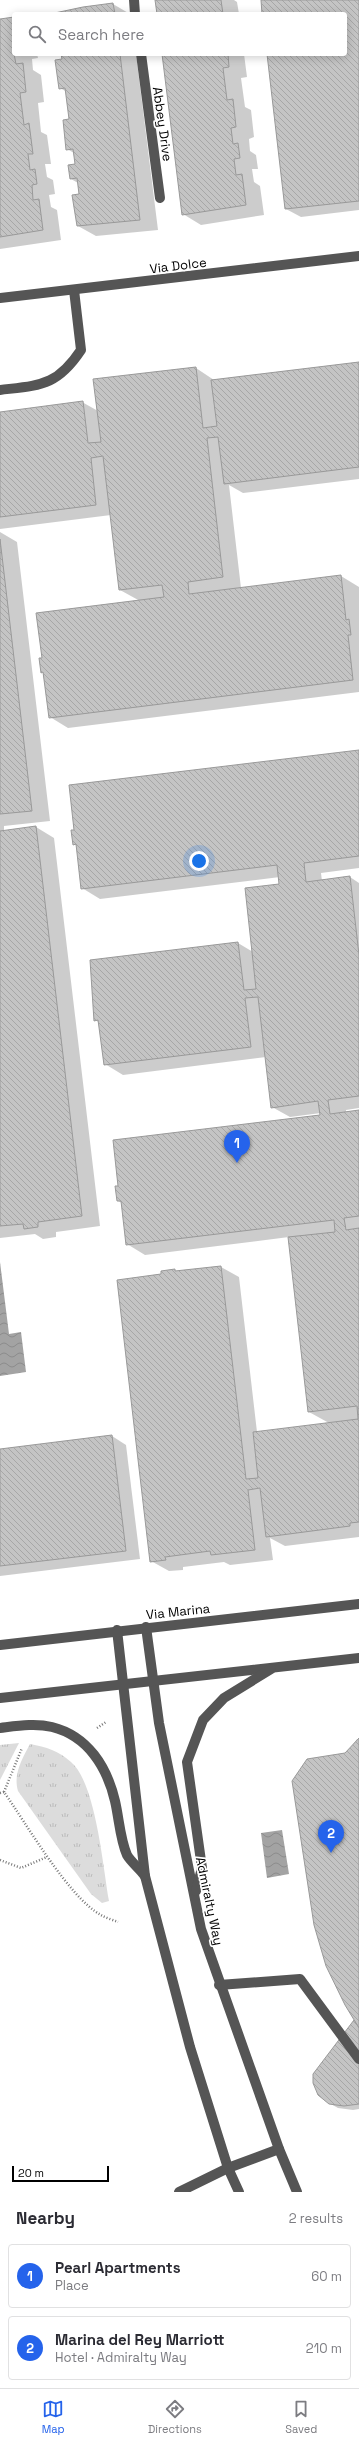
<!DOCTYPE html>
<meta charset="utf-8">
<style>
body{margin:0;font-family:"Space Grotesk",sans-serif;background:#f2f2f3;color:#2b2b33}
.scale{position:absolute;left:12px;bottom:10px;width:97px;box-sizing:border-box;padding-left:4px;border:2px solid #000;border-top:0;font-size:11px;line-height:14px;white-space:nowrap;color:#000;-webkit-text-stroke:3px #fff;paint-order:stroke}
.you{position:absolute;left:199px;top:861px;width:14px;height:14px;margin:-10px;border:3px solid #fff;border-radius:50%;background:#1a73e8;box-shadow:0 0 0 6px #1a73e833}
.badge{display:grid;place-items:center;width:26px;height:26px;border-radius:50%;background:#2563eb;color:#fff;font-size:13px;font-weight:700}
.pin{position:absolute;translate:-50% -33px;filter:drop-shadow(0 1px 2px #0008)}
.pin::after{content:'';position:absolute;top:21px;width:14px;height:12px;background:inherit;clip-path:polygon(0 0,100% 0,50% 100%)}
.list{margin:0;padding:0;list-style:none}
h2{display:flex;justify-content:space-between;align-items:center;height:52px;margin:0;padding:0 16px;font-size:17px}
h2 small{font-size:13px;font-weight:400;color:#7c7c81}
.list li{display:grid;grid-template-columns:26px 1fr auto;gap:12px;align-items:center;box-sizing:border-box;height:64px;margin:0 8px 8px;padding:0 8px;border:1px solid #e1e1e2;border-radius:4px}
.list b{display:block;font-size:15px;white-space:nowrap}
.list p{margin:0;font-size:13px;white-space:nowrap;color:#7c7c81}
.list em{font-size:13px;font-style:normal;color:#7c7c81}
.icon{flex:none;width:22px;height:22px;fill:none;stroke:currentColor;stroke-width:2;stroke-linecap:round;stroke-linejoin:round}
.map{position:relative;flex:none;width:359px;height:2192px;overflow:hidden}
.search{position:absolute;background:#fff;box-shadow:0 2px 10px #0003;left:12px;right:12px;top:12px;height:44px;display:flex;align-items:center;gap:10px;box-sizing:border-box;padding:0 14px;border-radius:4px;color:#7c7c81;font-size:15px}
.sheet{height:196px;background:#fff}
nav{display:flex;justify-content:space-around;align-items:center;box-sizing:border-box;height:56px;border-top:1px solid #e1e1e2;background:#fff;font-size:11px;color:#7c7c81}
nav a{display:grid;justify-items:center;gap:2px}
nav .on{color:#2563eb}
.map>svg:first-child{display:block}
.grass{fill:url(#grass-tufts)}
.water{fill:url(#water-waves)}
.shadow{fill:#0003}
.building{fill:url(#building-back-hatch);stroke:#999}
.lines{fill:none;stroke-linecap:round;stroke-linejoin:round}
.path{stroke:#777;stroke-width:2.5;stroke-dasharray:1 2;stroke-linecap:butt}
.minor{stroke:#555;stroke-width:10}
.labels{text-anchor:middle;stroke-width:3.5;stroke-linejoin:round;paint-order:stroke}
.street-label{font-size:13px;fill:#000;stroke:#fff}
</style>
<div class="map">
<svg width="359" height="2192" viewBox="0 0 359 2192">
<defs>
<pattern id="grass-tufts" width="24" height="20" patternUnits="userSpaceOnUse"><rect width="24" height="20" fill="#dcdcdc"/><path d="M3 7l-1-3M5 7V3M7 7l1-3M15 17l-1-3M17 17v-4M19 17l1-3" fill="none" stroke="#bbb"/></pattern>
<pattern id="water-waves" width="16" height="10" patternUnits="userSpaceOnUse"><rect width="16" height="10" fill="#a3a3a3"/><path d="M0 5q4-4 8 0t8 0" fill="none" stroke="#8b8b8b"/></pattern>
<pattern id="building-back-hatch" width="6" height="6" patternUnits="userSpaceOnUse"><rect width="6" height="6" fill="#c4c4c4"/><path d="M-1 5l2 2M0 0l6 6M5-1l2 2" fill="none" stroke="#a7a7a7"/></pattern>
</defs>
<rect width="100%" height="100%" fill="#fff"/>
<g class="grass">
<path d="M19,1743L0,1780V1745Z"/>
<path d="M30,1744C46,1747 59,1751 71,1762C96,1783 103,1868 109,1901L102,1903L91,1894L18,1791C13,1774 22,1759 30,1744Z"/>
</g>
<g class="water">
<path d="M0,1262L9,1334L21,1332L26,1372L0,1376Z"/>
<path d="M282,1830L289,1874L267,1878L261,1833Z"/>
</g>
<g class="shadow">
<path d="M156,0H234L237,2L239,14H158Z"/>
<path d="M262,0H359V210L301,217L286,209L268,54H345V14H263Z"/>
<path d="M113,4L130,14H51Z"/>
<path d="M14,18V54H37L38,58L32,59L33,70L41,75L44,102L38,103L41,132L47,135L51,164H45L47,177L53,180L55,194L49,195L51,207L57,210L61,240L0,249V20Z"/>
<path d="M62,54H136L158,230L96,236L78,226L80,195L78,183L71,179L76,165L74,153L67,149L70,120L67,92L60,88Z"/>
<path d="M163,54H244L247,77L241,78L245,107L251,110L254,137L249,139L250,151L256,155L258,169H252L254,182L260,186L264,215L201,225L183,214Z"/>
<path d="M359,363V479L243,493L229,485L241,588L341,576L359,587V692L68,728L50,717L45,674L42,672L140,601L120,590L111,515L0,529V413L82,402L98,411L94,380L196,368L214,380Z"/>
<path d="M0,532L17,542L50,821L4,826V831L36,827L54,838L100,1226L56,1232V1237L43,1239L35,1234L0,1238Z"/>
<path d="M359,751V868L321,873L322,881L350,877L359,883V1108L346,1110V1113L359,1111V1537L285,1546L270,1538L273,1560L230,1565L224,1562L183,1567V1570L169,1571L151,1561L162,1275L174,1270L178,1272L221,1267L239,1277L257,1432L329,1423L309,1412L289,1237L145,1255L127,1244L122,1203L118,1201L321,1116V1113L290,1117L272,1107L266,1057L123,1075L105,1064L100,1023L95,1020L238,943L253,952L281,885L280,877L100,899L82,888L77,846L74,844Z"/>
<path d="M112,1436L126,1445L140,1559L0,1576V1450Z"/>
<path d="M357,1739H359V2109L353,2110L338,2108L329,2103L314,2074L355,2022L358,2024L346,1754Z"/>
</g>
<g class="building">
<path d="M155,0H221L223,14H157Z"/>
<path d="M261,0H359V201L285,209L267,54H345V14H262Z"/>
<path d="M113,3L115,14H50L83,7Z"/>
<path d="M14,17V54L16,64L23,63L26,92L20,93L24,125L29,123L33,154H28L30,170L35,169L37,184L32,185L33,200L39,199L43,230L0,237V19Z"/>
<path d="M61,54H120L140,220L77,226L72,195L79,194L77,178L70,179L68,165L75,164L73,149L66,150L63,120L69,119L65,88L59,89L55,60L62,59Z"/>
<path d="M162,54H228L229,67L223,68L227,100L233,99L236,127L231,128L233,144L238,143L240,158L234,159L236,175L242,174L246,205L182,215Z"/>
<path d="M359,362V467L224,484L218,437L207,438L223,577L188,582L189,594L341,575L346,620L349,619L351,635H348L353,680L49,718L43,672L41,673L39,658H42L36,613L164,597L162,585L119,590L103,456L91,458L96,505L0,517V412L83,401L88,443L101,442L93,379L196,367L203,428L217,426L211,380Z"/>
<path d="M0,539L32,811L0,814Z"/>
<path d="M359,750V856L304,863L306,882L350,876L359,955V1096L328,1100L330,1114L359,1110V1216L344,1218L346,1230L359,1228V1522L350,1523V1526L266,1537L260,1488L248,1490L255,1550L211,1555L210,1551L165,1557L166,1560L150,1562L117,1280L161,1274V1271L175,1269V1271L221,1266L246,1479L258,1478L253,1432L358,1419L357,1406L308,1412L288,1237L335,1232L334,1220L126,1245L121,1201H117L115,1186H118L113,1140L320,1115L318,1101L271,1108L258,997L245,998L251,1047L104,1065L98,1020L94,1021L90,960L238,942L244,990L256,989L245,888L279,884L277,865L81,889L76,844L73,845L71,830H74L69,785Z"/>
<path d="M36,826L82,1216L38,1222V1227L24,1229L23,1224L0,1226V831Z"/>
<path d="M112,1435L126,1551L0,1566V1449Z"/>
<path d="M359,1738V2028L345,2005L326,1966L314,1925L292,1781L307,1759L345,1753Z"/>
<path d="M354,2020L359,2028V2104L344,2106L329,2104L318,2095L313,2083V2074Z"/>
</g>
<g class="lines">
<g class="path">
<path d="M97,1728L106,1722"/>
<path d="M4,1792L22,1748"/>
<path d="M0,1793L4,1792C26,1823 69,1898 101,1915C106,1918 113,1920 118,1922"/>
<path d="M0,1860L21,1868L47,1857"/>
</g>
<g class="minor">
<path d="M134,0L135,14"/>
<path d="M141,54L160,198"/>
<path d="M0,298L359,256"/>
<path d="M0,390C41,385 57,386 81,350L74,290"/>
<path d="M146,1627L159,1723L201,1929L279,2149L297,2192"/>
<path d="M117,1630L145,1876L190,2047L228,2168L239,2192"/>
<path d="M0,1645L359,1604"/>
<path d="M0,1698L359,1658"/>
<path d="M0,1728C17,1726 35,1723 52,1727C88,1736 107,1767 115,1801C119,1818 120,1839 127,1855C131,1862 140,1869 145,1876"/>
<path d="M196,1891L202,1868L187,1762L203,1720L224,1698L271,1669"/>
<path d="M219,1985L300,1979L359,2059"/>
<path d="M179,2192L228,2168L279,2149"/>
</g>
</g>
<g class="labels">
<g class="street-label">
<text transform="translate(163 124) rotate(82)" y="5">Abbey Drive</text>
<text transform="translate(178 265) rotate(-7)" y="5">Via Dolce</text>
<text transform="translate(178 1611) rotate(-6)" y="5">Via Marina</text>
<text transform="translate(210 1901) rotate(78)" y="5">Admiralty Way</text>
</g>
</g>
</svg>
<div class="scale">20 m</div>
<div class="you"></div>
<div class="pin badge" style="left:237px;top:1163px">1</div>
<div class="pin badge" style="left:331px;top:1853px">2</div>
<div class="search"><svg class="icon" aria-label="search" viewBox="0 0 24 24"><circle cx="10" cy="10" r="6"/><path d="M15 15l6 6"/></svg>Search here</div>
</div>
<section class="sheet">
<h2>Nearby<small>2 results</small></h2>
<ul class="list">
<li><span class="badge">1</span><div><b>Pearl Apartments</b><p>Place</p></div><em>60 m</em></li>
<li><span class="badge">2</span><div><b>Marina del Rey Marriott</b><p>Hotel · Admiralty Way</p></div><em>210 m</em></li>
</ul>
</section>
<nav>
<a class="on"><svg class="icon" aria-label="map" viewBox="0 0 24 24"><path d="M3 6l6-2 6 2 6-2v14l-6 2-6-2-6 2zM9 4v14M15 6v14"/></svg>Map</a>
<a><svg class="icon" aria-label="directions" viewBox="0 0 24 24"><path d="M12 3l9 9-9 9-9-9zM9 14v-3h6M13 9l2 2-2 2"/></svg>Directions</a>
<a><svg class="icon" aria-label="saved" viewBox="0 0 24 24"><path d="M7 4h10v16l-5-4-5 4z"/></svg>Saved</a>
</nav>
